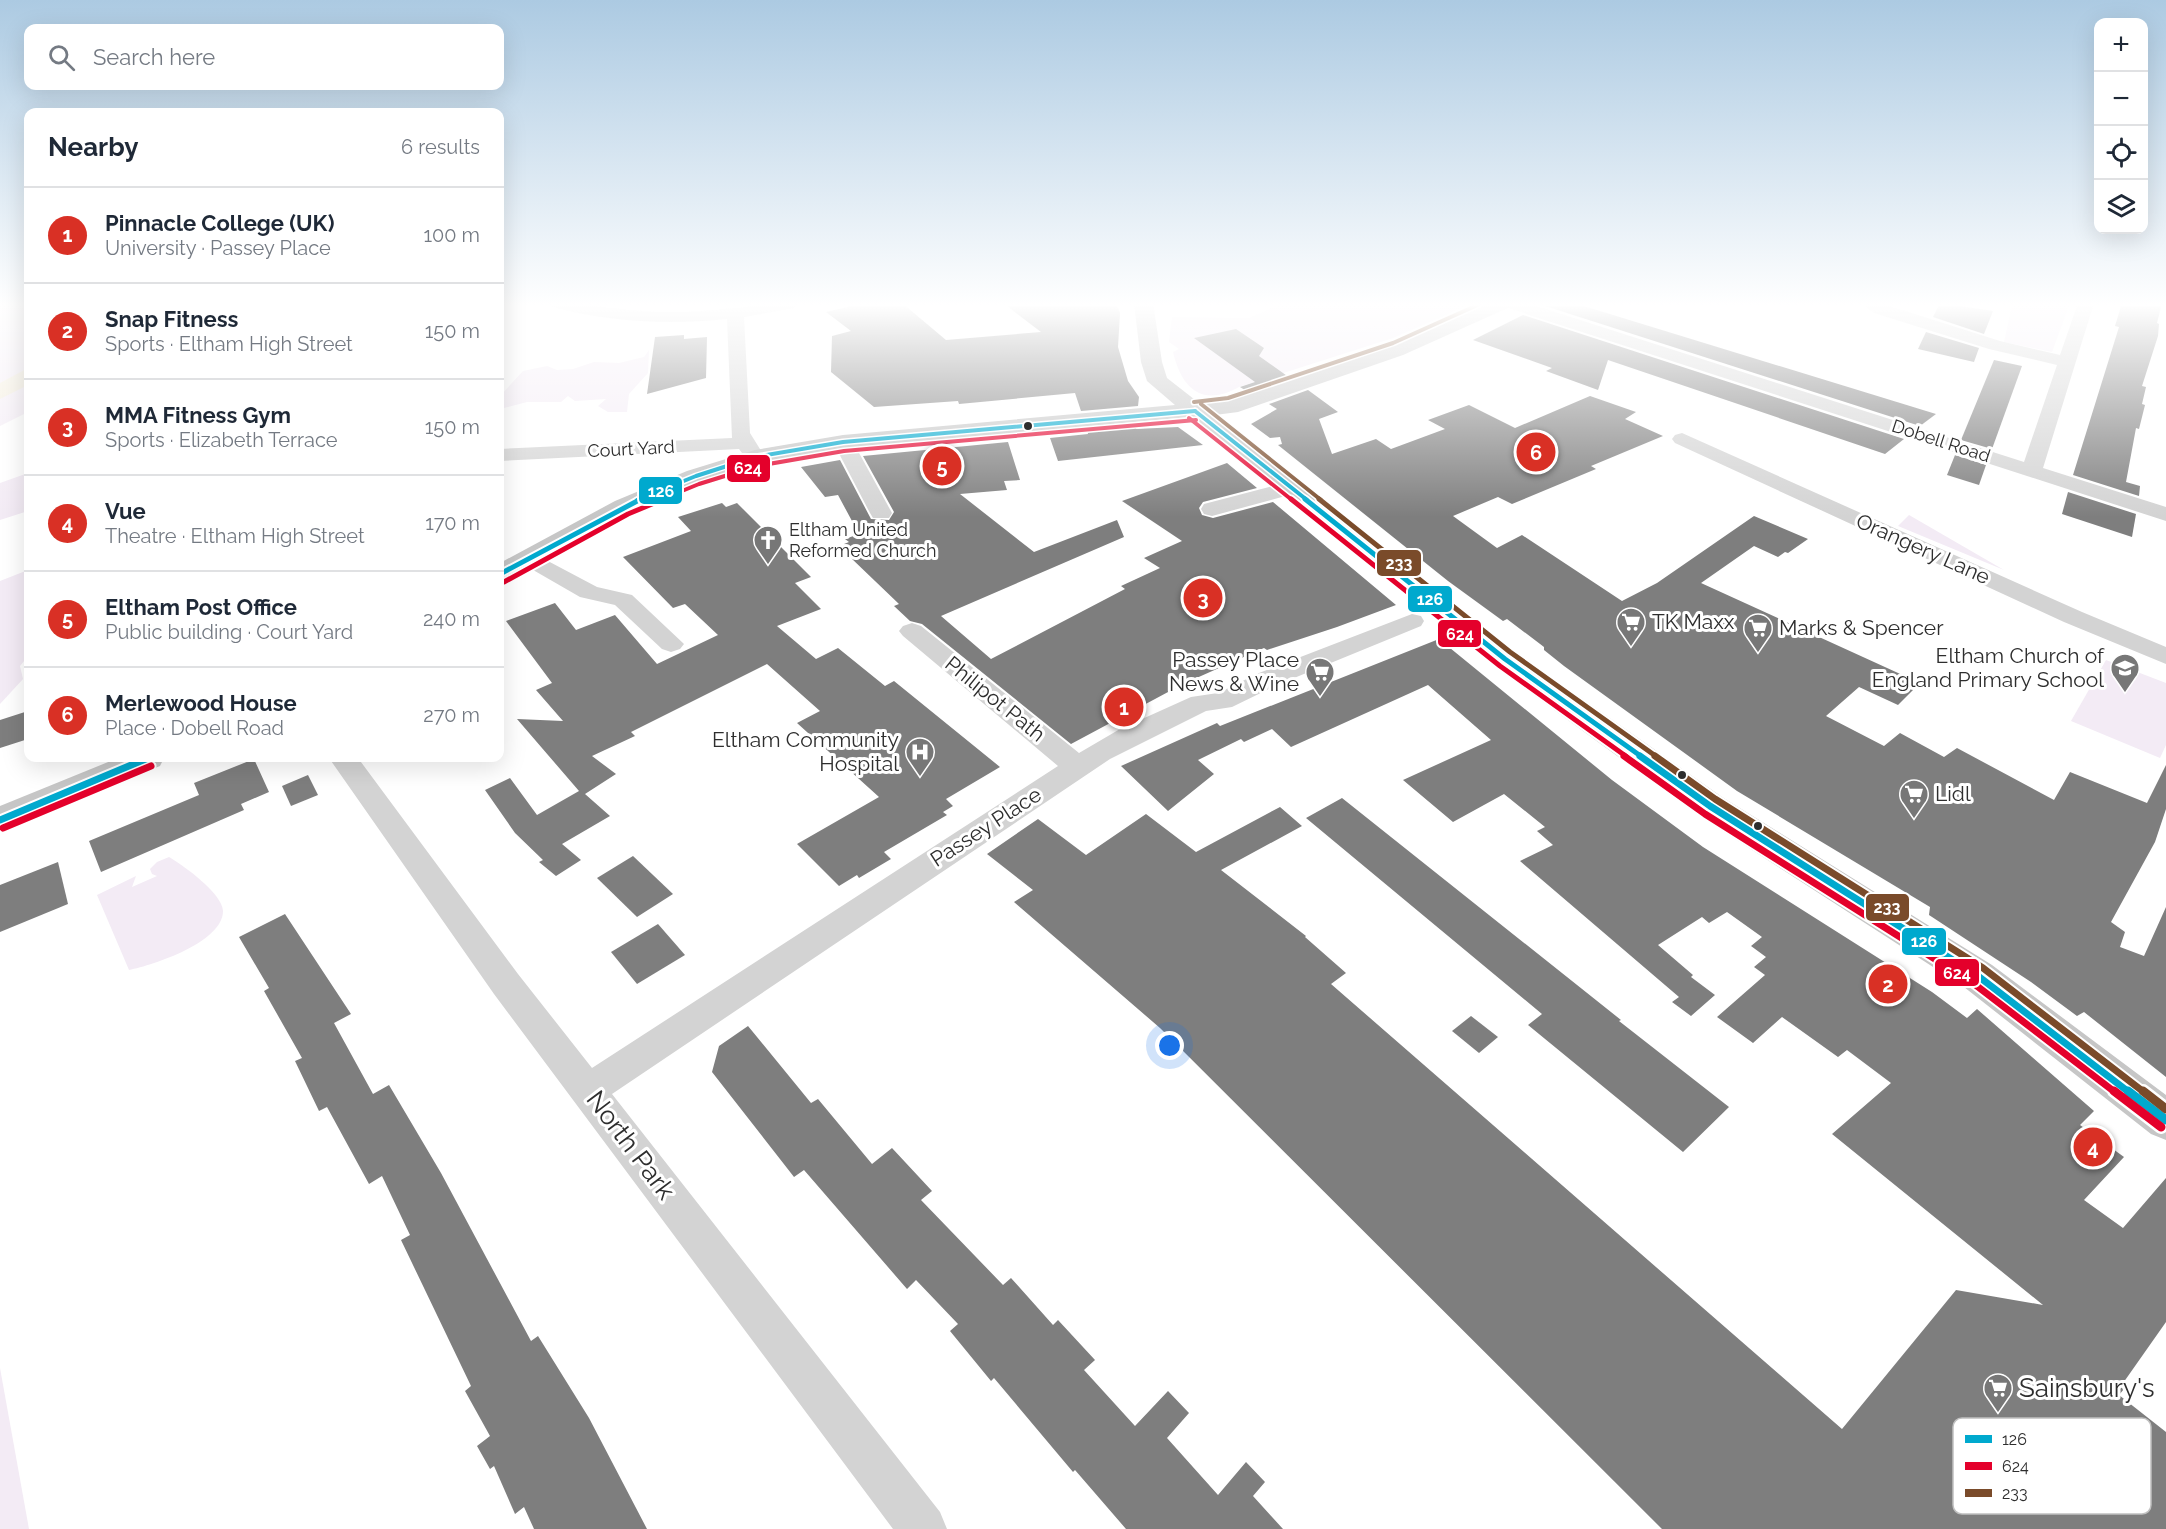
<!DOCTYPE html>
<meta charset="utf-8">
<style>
body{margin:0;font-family:Raleway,sans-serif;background:#f6f6f7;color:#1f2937}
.controls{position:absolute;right:18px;top:18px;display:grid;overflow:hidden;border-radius:12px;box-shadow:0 6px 24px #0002}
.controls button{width:54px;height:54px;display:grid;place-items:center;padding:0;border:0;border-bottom:2px solid #e0e1e3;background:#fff;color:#1f2937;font:30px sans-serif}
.you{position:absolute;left:1170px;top:1046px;width:21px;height:21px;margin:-15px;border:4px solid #fff;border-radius:50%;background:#1a73e8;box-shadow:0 0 0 9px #1a73e833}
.badge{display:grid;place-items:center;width:39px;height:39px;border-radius:50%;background:#d93025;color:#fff;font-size:20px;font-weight:700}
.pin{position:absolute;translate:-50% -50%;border:3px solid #fff;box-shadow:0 2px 6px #0006}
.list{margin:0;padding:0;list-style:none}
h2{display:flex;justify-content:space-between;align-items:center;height:78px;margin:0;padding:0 24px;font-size:26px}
h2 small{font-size:20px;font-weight:400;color:#747a83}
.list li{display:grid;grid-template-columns:39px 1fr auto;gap:18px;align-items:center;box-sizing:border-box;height:96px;padding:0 24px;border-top:2px solid #e0e1e3}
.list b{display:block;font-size:22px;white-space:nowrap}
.list p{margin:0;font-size:20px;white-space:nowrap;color:#747a83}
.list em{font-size:20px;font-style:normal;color:#747a83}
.icon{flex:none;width:33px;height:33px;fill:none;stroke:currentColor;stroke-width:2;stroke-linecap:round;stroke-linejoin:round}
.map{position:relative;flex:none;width:2166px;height:1529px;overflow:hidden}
.search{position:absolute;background:#fff;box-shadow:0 6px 24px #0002;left:24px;top:24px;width:480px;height:66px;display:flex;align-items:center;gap:15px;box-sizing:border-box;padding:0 21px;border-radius:12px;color:#747a83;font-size:22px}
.panel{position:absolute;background:#fff;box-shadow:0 6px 24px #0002;left:24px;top:108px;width:480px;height:654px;border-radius:12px}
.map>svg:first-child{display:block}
.green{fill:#f3ebf5}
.water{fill:#f2ebd8}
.building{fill:#7e7e7e}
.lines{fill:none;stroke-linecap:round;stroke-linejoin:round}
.street{fill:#d3d3d3;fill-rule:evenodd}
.primary{fill:#c6c6c6;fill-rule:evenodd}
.bus-1-far3-casing{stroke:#fff;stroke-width:7}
.bus-1-far2-casing{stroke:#fff;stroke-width:9}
.bus-1-far1-casing{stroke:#fff;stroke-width:11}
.bus-1-casing{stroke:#fff;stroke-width:14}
.bus-2-far3-casing{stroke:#fff;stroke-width:7}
.bus-2-far2-casing{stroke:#fff;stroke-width:9}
.bus-2-far1-casing{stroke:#fff;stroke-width:11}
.bus-2-casing{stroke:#fff;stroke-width:14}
.bus-3-far3-casing{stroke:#fff;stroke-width:7}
.bus-3-far2-casing{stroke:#fff;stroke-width:9}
.bus-3-far1-casing{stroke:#fff;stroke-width:11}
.bus-3-casing{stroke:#fff;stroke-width:14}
.bus-1-far3{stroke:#00a9ce;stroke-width:4}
.bus-1-far2{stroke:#00a9ce;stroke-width:5}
.bus-1-far1{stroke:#00a9ce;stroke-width:7}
.bus-1{stroke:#00a9ce;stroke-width:9}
.bus-2-far3{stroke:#e4002b;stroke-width:4}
.bus-2-far2{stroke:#e4002b;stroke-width:5}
.bus-2-far1{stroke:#e4002b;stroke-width:7}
.bus-2{stroke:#e4002b;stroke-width:9}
.bus-3-far3{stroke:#7a4b2a;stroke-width:4}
.bus-3-far2{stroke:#7a4b2a;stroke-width:5}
.bus-3-far1{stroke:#7a4b2a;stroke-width:7}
.bus-3{stroke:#7a4b2a;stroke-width:9}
.bus-dot{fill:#2e2e2e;stroke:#fff;stroke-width:2}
.labels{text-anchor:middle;stroke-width:6;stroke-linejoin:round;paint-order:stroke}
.far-street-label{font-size:18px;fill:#2e2e2e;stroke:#fff}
.far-poi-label{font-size:18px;fill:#2e2e2e;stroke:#fff;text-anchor:start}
.street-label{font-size:21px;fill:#2e2e2e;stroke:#fff}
.poi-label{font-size:21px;fill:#2e2e2e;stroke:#fff;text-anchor:start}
.near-street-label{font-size:26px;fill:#2e2e2e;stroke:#fff}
.near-poi-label{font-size:26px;fill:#2e2e2e;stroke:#fff;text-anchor:start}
.key{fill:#fff;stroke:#c0c0c0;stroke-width:1.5}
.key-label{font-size:16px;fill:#2e2e2e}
.line-badge{stroke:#fff;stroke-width:2}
.badge-label{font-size:16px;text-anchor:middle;font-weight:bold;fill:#fff}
</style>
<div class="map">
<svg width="2166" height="1529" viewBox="0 0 2166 1529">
<rect width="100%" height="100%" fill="#fff"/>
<g class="green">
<path d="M0,303H28V412L0,426Z"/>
<path d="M1283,303H1473L1393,338L1239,387C1203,407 1182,390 1173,352L1179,349L1169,342L1172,317L1249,318Z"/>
<path d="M1995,303H2070L2052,352L2004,342L2012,306Z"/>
<path d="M649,350L648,373L629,394L627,412H608L598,406L606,399L575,401L568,396L561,402H527L500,409V396L523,371L547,366L557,370L573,369L594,362L619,363L644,357Z"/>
<path d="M28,473V511L0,520V483Z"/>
<path d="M1909,515L2004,570L1898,526Z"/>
<path d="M28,570V656L20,666L23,679L0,704V581Z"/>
<path d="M2106,660L2166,683V745L2160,758L2071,721Z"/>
<path d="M169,857C183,865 223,894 223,911C223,942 154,965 129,970L97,895L136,876L132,887L157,876L152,874L150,869L157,862Z"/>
<path d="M0,1368L29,1529H0Z"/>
</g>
<path class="water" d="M28,368V385L0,399V383Z"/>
<g class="building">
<path d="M864,303H902L946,340L1041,332L1003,303H1116L1120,313L1118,347L1128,381L1139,397L1138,406L1081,411L1075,393L959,404L958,401L874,407L831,372L832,336L851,331L826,312Z"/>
<path d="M1548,303H1574L1936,414L1920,426L1542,305Z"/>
<path d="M1940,303L1993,311L1984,334L1933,317Z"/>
<path d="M2122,303H2162L2157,323L2159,324L2158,336L2142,386L2146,387L2142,404L2145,405L2139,429L2136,428L2126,482L2140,486L2139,496L2073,475L2119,327L2115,326Z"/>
<path d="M1523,315L1904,439L1885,454L1608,360L1598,390L1546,371L1552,368L1473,340Z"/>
<path d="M1236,329L1264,348L1259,356L1290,378L1248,392L1240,387L1255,382L1194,338Z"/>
<path d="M1926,332L1979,348L1974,362L1918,349Z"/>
<path d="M684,335V339L707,337L706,378L647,394L655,337Z"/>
<path d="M1994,360L2022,366L1992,449L1961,440Z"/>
<path d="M1308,390L1338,412L1319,419L1332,454L1376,439L1391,449L1445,429L1428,420L1469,405L1515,428L1590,396L1636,412L1625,419L1663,436L1591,466L1596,469L1512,504L1498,497L1453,516L1497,548L1522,535L1622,601L1657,583L1754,516L1808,539L1788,553L1785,552L1778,557L1754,546L1701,583L1920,683L1898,705L1859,687L1826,716L1884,746L1900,733L1944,757L1957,748L2054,800L2070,772L2147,803L2166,765V809L2155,842L2111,922L2125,932L2120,947L2144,956L2166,907V1077L2084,1012L2077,1016L2031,982L1929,915L1930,907L1737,791L1690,757L1564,666L1544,650V647L1507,619L1503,621L1448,581L1278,445L1282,444L1280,437L1270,438L1251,424L1277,409L1269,404Z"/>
<path d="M1137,424L1136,429L1178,427L1203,445L1058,461L1050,438L1088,434L1087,429Z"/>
<path d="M1008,442L1020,480L1004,481L1007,490L960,494L1034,552L1117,520L1124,537L941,616L991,659L1125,589L1121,586L1160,568L1144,558L1182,541L1122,501L1227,463L1257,488L1203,502L1199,508L1202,515L1213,518L1273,502L1396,605L1337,627L1267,650L1264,648L1183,684L1071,744L922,624L910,621L894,606L899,604L851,558L857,556L844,544L849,542L845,539L859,534L838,495L825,497L801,467L840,460L871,519L889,520L894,512L863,456Z"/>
<path d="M1955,455L1986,465L1979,485L1947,475Z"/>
<path d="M2068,492L2136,514L2132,537L2062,514Z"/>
<path d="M722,503L726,507L737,503L811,577L795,583L821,609L777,626L816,659L838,648L885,686L894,681L1000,767L946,799L953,806L943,812L947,815L884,852L891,859L859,878L857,875L839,886L797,844L879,797L797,723L820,711L767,664L631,732L635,736L592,756L616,774L585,794L610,816L562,844L581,860L556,876L539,862L543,860L515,833L485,790L510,778L537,815L579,791L517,719L563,721L536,690L552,683L506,621L555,603L576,630L615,615L657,664L718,635L685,604L673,608L623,557L691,531L678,517Z"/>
<path d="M1439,639L1612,780L1703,847L1932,992L1967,1018L1977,1009L2094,1111L2080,1125L2124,1157L2084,1200L2123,1228L2166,1178V1322L2121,1386L2124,1389L2119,1395L2166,1432V1529H1662L1160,1028L1014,902L1033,890L987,854L1038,819L1086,855L1146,814L1196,852L1280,807L1302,826L1221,870L1306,936L1305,937L1346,973L1331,984L1842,1429L1956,1290L2043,1305L1832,1134L1891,1083L1847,1050L1838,1057L1782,1017L1753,1043L1717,1017L1765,975L1754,967L1766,957L1751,946L1762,937L1727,912L1709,923L1702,917L1658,945L1693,975L1691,977L1715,995L1691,1016L1672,1002L1679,997L1520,861L1553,845L1537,831L1545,827L1504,794L1453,822L1403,780L1491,740L1428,685L1291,747L1272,729L1244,742L1241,739L1198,760L1214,774L1168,811L1121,766L1217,723L1220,726Z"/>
<path d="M28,711V739L0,748V720Z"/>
<path d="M254,759L269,792L241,804L244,810L101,872L89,841L199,795L194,783Z"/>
<path d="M308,775L318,795L291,806L282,786Z"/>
<path d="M1342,798L1621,1020L1619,1021L1729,1107L1683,1152L1528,1025L1542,1014L1306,818Z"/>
<path d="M633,856L673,894L637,917L597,878Z"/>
<path d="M58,862L68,904L0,932V885Z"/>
<path d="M285,914L351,1014L334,1023L373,1094L389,1085L441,1173L531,1341L538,1336L589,1418L647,1529H534L524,1507L515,1514L494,1466L490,1469L477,1446L490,1436L465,1391L471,1386L401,1240L410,1235L382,1176L369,1184L327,1107L319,1111L295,1061L302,1058L264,991L269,988L239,937Z"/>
<path d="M658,924L685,955L637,984L611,952Z"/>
<path d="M1471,1016L1498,1037L1479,1053L1452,1031Z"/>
<path d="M748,1026L811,1103L818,1099L872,1164L892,1148L932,1191L921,1200L1003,1285L1011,1278L1053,1325L1058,1320L1095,1360L1084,1370L1135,1426L1168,1391L1189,1413L1167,1438L1218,1495L1246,1462L1265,1482L1253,1496L1283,1529H1126L1075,1470L1073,1472L994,1378L991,1381L950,1331L958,1324L916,1280L907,1289L804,1170L794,1177L712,1072L719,1046Z"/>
</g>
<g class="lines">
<g class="street">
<path d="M550,303C591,303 632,313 674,312C717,312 759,303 802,303L794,308L744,317L750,433L765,457L762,461H748L739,449L500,461V449L732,438L727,319C667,325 610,322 552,307Z"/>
<path d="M1503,303H1527L2024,462L2057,365L1989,349L1874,313L1860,303H1880L2000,341L2060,355L2078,303H2094L2043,468L2166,507V521L1505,307Z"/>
<path d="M1682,433L2082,612L2166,647V664L2064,622L1675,443L1672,439L1675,435Z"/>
<path d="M843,436L850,438L853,442L892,513L889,518H873L870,513L833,442L836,438Z"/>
<path d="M1292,481L1300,482L1303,487L1300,492L1212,516L1204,514L1201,509L1204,504Z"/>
<path d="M529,551L597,587L632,595L684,644L680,649L671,652L662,649L615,605L580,597L521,563L517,558L521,553Z"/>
<path d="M1412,614L1421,616L1424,621L1421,626L1277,685L1232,707L1206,711L1110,759L612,1094L940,1512L947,1529H893L494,994L329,758H358L518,974L592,1068L1058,766L903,636L899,631L903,626L912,623L921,626L1079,753L1120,729L1191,697L1218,693L1259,673Z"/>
</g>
<g class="primary">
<path d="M1134,303H1153L1162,362L1167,378L1199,403L1227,401L1389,347L1488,303H1512L1510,307L1403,355L1238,412L1215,415L1516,652L1722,797L1992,965L2166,1095V1140L2151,1134L1964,987L1698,815L1494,666L1189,417L843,449L759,463L705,481L633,511L510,580L500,582V563L615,501L687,471L755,450L843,435L1175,405L1147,381L1141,362Z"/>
<path d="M118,758H164L160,766L0,832V806Z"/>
</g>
<g class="bus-1-far3-casing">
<g id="bus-1-far3">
<path d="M1195,411L1307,500"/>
<path d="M637,500L696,476L755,457L843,442L1195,411"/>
</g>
</g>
<g class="bus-1-far2-casing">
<g id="bus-1-far2">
<path d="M1305,499L1505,659L1642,757"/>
<path d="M500,574L641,499"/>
</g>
</g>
<g class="bus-1-far1-casing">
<g id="bus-1-far1">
<path d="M1640,756L1710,806L1978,976L2130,1093"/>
<path d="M0,820L148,758"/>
</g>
</g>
<g class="bus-1-casing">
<path id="bus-1" d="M2128,1091L2166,1120"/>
</g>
<g class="bus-2-far3-casing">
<g id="bus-2-far3">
<path d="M1189,418L1292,500"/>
<path d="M660,500L699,484L757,466L844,451L1196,420"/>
</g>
</g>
<g class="bus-2-far2-casing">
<g id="bus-2-far2">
<path d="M1291,499L1500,666L1627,757"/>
<path d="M504,582L628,514L664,499"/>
</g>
</g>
<g class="bus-2-far1-casing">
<g id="bus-2-far1">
<path d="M1624,756L1705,814L1973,983L2116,1093"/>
<path d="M3,828L151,766"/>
</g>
</g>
<g class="bus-2-casing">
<path id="bus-2" d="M2114,1091L2161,1127"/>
</g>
<g class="bus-3-far3-casing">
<g id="bus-3-far3">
<path d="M1194,402L1228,398L1393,343L1482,303"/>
<path d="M1201,404L1321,500"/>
</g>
</g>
<g class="bus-3-far2-casing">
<path id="bus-3-far2" d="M1319,499L1510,652L1657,757"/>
</g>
<g class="bus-3-far1-casing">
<path id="bus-3-far1" d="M1655,756L1715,799L1983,968L2145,1093"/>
</g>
<g class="bus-3-casing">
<path id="bus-3" d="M2143,1091L2166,1109"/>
</g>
<use href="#bus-1-far3" class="bus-1-far3"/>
<use href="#bus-1-far2" class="bus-1-far2"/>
<use href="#bus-1-far1" class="bus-1-far1"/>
<use href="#bus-1" class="bus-1"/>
<use href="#bus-2-far3" class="bus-2-far3"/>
<use href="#bus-2-far2" class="bus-2-far2"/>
<use href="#bus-2-far1" class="bus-2-far1"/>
<use href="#bus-2" class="bus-2"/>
<use href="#bus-3-far3" class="bus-3-far3"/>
<use href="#bus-3-far2" class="bus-3-far2"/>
<use href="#bus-3-far1" class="bus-3-far1"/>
<use href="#bus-3" class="bus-3"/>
</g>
<linearGradient id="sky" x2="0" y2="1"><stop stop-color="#accae2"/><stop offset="0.59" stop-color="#fff"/><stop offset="1" stop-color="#fff" stop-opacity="0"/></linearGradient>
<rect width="2166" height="517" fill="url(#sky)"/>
<defs>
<g id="church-pin" transform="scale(1.5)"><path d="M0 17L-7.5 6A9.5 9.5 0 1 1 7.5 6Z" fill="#777" stroke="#fff"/><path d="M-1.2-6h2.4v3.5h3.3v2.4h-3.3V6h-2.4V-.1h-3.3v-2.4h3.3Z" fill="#fff"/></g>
<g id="supermarket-pin" transform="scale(1.5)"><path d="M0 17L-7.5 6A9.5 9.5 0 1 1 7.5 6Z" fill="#777" stroke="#fff"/><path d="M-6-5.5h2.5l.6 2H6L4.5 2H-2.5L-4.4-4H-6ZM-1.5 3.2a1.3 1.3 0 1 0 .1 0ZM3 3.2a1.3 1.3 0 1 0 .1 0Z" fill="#fff"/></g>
<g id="school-pin" transform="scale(1.5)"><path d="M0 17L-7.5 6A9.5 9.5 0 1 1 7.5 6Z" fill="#777" stroke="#fff"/><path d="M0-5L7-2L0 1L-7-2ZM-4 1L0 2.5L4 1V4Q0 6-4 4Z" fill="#fff"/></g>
<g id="hospital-pin" transform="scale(1.5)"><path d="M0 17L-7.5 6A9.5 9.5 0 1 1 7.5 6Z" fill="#777" stroke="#fff"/><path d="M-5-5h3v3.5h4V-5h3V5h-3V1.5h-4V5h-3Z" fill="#fff"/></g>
</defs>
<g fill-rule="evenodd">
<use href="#church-pin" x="768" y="540"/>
<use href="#supermarket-pin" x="1631" y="622"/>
<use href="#supermarket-pin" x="1758" y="628"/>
<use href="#school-pin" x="2125" y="668"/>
<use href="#supermarket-pin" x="1320" y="672"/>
<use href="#hospital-pin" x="920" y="752"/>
<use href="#supermarket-pin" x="1914" y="794"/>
<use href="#supermarket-pin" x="1998" y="1388"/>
</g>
<g class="bus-dot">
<circle cx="1028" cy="426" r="5"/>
<circle cx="1682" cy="775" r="5"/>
<circle cx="1758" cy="826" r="5"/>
</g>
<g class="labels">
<g class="far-street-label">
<text transform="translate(1941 441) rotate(18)" y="6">Dobell Road</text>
<text transform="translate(631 449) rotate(-3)" y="6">Court Yard</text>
</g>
<g class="far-poi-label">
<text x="789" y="536">Eltham United<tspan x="789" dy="21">Reformed Church</tspan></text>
</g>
<g class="street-label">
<text transform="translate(1923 549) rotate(24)" y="7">Orangery Lane</text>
<text transform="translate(995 699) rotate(39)" y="7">Philipot Path</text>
<text transform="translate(986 827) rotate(-33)" y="7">Passey Place</text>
</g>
<g class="poi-label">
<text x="1652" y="629">TK Maxx</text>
<text x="1779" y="635">Marks &amp; Spencer</text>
<text x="2104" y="663" text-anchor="end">Eltham Church of<tspan x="2104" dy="24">England Primary School</tspan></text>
<text x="1299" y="667" text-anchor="end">Passey Place<tspan x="1299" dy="24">News &amp; Wine</tspan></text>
<text x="899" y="747" text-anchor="end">Eltham Community<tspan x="899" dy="24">Hospital</tspan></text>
<text x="1935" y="801">Lidl</text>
</g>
<g class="near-street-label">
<text transform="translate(631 1145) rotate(53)" y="9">North Park</text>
</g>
<g class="near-poi-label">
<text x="2019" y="1397">Sainsbury's</text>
</g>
</g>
<rect x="1953" y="1418" width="198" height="96" rx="9" class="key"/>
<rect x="1965" y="1435" width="27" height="8" fill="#00a9ce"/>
<rect x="1965" y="1462" width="27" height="8" fill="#e4002b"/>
<rect x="1965" y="1489" width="27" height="8" fill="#7a4b2a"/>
<g class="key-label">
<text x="2002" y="1445">126</text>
<text x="2002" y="1472">624</text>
<text x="2002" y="1499">233</text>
</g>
<g class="line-badge">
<rect x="726" y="454" width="45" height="29" rx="6" fill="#e4002b"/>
<rect x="638" y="476" width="45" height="29" rx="6" fill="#00a9ce"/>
<rect x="1376" y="549" width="46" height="28" rx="6" fill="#7a4b2a"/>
<rect x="1407" y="585" width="46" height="28" rx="6" fill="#00a9ce"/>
<rect x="1437" y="619" width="45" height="29" rx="6" fill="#e4002b"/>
<rect x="1865" y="893" width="45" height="29" rx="6" fill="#7a4b2a"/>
<rect x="1901" y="927" width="46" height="29" rx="6" fill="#00a9ce"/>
<rect x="1934" y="958" width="46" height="29" rx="6" fill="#e4002b"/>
</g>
<g class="badge-label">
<text x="748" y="474">624</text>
<text x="661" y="497">126</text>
<text x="1399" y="569">233</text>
<text x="1430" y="605">126</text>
<text x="1460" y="640">624</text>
<text x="1887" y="913">233</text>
<text x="1924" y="947">126</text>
<text x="1957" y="979">624</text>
</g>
</svg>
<div class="controls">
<button>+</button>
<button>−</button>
<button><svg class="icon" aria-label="locate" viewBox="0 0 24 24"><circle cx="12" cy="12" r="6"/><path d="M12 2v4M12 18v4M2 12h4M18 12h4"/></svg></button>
<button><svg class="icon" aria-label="layers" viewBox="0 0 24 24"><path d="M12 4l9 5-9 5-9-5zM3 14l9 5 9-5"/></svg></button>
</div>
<div class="you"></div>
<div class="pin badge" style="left:1124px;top:707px">1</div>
<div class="pin badge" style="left:1888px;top:984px">2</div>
<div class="pin badge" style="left:1203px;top:598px">3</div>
<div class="pin badge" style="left:2093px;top:1147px">4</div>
<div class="pin badge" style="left:942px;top:466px">5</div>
<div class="pin badge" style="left:1536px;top:452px">6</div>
<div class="search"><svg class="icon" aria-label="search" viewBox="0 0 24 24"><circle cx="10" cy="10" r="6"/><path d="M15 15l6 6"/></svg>Search here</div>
<section class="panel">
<h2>Nearby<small>6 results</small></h2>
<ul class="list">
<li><span class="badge">1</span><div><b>Pinnacle College (UK)</b><p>University · Passey Place</p></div><em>100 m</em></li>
<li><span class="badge">2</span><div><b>Snap Fitness</b><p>Sports · Eltham High Street</p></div><em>150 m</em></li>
<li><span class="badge">3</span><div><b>MMA Fitness Gym</b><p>Sports · Elizabeth Terrace</p></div><em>150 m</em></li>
<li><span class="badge">4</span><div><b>Vue</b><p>Theatre · Eltham High Street</p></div><em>170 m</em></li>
<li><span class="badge">5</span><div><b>Eltham Post Office</b><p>Public building · Court Yard</p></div><em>240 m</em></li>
<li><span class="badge">6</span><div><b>Merlewood House</b><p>Place · Dobell Road</p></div><em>270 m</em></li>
</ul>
</section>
</div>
